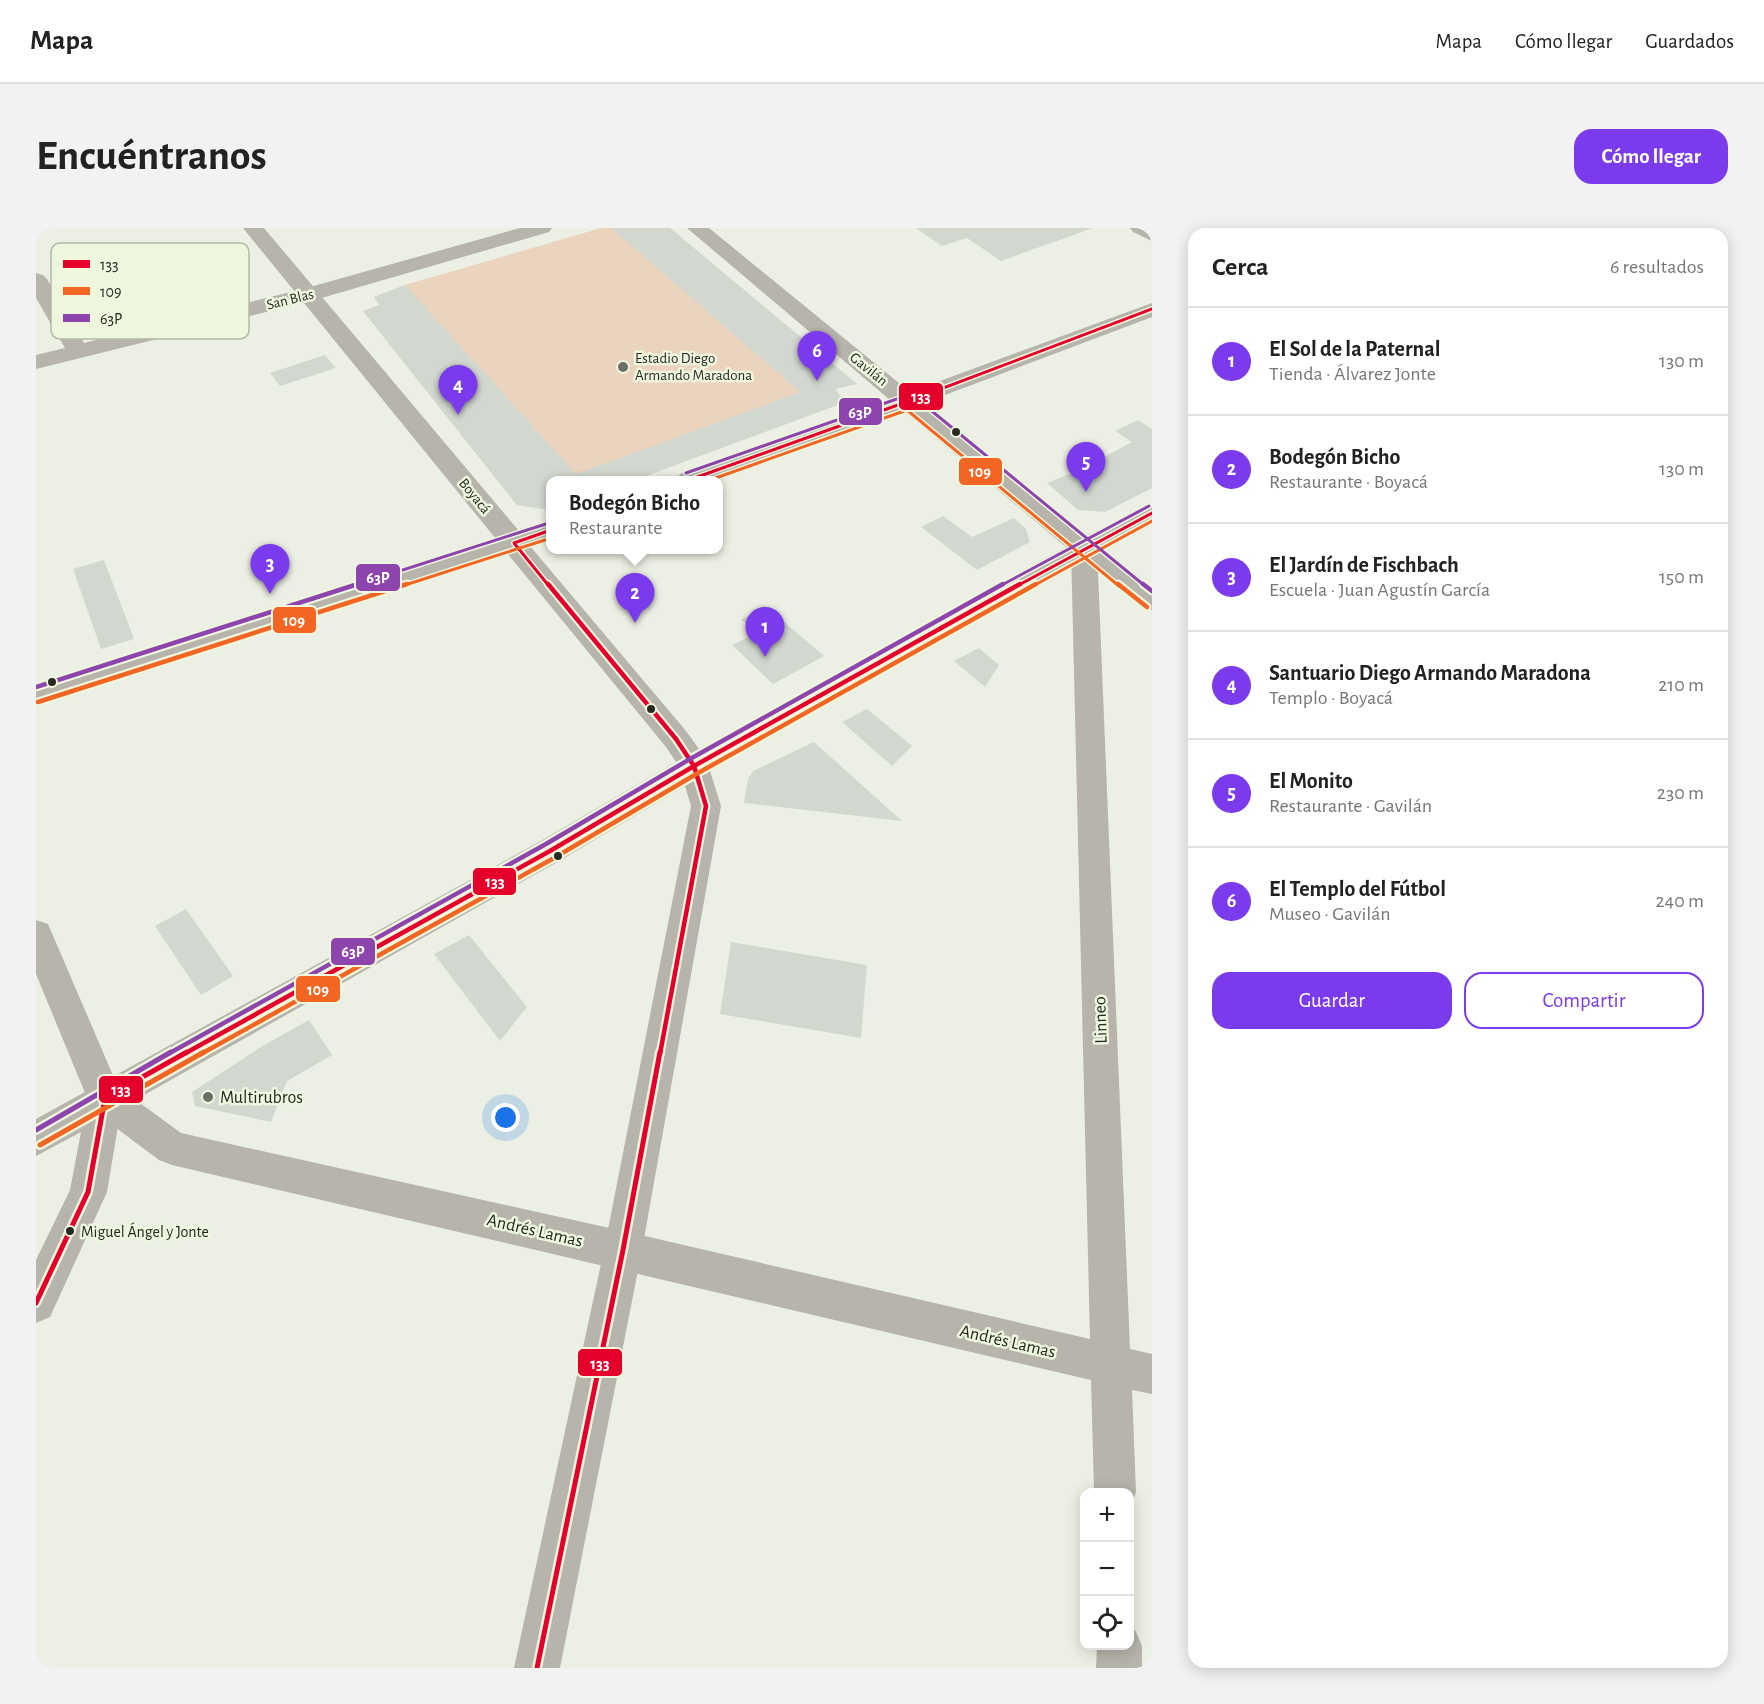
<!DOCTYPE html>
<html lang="es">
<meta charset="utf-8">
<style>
body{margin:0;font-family:"Alegreya Sans",sans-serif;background:#f2f2f2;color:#222}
.controls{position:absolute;right:18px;bottom:18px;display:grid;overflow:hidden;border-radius:12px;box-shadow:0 3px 15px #0003}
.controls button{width:54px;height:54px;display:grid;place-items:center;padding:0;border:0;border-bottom:2px solid #e0e0e0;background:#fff;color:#222;font:30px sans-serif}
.you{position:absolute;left:470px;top:890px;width:21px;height:21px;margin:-15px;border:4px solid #fff;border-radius:50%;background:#1a73e8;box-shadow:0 0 0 9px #1a73e833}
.badge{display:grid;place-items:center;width:39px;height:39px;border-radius:50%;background:#7c3aed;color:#fff;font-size:20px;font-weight:700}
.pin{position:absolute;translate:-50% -50px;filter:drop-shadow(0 2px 3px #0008)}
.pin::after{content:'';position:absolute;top:32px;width:21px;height:18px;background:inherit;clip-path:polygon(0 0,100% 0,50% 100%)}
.popup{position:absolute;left:510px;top:248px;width:177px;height:78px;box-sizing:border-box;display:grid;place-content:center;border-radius:12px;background:#fff;filter:drop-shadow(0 2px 4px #0005);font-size:20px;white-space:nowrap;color:#767676}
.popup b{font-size:22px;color:#222}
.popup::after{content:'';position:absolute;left:50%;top:100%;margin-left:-12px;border:12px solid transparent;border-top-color:#fff}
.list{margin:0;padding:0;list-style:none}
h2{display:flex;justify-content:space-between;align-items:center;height:78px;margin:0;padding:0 24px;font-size:26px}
h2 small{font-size:20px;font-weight:400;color:#767676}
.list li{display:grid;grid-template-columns:39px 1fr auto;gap:18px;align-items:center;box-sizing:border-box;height:108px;padding:0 24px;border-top:2px solid #e0e0e0}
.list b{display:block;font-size:22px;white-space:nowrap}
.list p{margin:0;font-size:20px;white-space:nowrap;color:#767676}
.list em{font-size:20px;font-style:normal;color:#767676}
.actions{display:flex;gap:12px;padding:18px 24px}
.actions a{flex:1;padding:14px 0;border:2px solid #7c3aed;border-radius:18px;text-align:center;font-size:21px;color:#7c3aed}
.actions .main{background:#7c3aed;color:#fff}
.icon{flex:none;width:33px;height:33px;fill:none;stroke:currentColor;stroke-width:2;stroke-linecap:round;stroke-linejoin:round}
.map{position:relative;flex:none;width:1116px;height:1440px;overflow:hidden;border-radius:18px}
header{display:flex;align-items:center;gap:36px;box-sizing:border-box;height:84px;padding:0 30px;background:#fff;border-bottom:2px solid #e0e0e0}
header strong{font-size:28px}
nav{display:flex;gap:33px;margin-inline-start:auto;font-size:21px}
.intro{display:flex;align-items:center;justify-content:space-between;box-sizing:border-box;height:144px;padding:0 36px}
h1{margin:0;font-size:42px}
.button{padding:15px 27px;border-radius:18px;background:#7c3aed;color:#fff;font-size:21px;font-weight:700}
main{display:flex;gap:36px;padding:0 36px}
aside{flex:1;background:#fff;border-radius:18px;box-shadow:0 3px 15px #0003}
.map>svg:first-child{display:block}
.green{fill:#ebd4be}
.building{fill:#d2d8d0}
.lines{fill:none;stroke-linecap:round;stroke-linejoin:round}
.minor{fill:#b6b4ab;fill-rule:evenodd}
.tertiary{fill:#b6b4ab;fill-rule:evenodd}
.bus-1-far2-casing{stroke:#eef6de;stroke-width:6}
.bus-1-far1-casing{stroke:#eef6de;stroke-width:9}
.bus-1-casing{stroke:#eef6de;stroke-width:10}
.bus-2-far2-casing{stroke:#eef6de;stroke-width:6}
.bus-2-far1-casing{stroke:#eef6de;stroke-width:9}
.bus-2-casing{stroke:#eef6de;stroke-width:10}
.bus-3-far2-casing{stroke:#eef6de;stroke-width:6}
.bus-3-far1-casing{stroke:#eef6de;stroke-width:9}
.bus-3-casing{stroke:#eef6de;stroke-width:10}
.bus-1-far2{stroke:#e4002b;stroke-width:3}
.bus-1-far1{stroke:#e4002b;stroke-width:4.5}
.bus-1{stroke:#e4002b;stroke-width:5}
.bus-2-far2{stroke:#f26522;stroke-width:3}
.bus-2-far1{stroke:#f26522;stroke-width:4.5}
.bus-2{stroke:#f26522;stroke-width:5}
.bus-3-far2{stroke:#8e44ad;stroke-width:3}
.bus-3-far1{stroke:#8e44ad;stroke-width:4.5}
.bus-3{stroke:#8e44ad;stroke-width:5}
.poi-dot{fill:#6c6f65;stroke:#eef6de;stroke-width:2}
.bus-dot{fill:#272a21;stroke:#eef6de;stroke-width:2}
.labels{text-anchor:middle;stroke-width:5;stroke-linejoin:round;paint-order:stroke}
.far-street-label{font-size:15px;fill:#272a21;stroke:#eef6de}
.far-poi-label{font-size:15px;fill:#272a21;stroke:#eef6de;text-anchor:start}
.bus-label{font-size:16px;fill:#272a21;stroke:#eef6de;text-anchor:start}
.street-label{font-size:18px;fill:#272a21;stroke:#eef6de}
.poi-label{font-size:18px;fill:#272a21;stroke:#eef6de;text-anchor:start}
.key{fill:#eef6de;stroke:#b2b9a5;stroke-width:1.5}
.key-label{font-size:16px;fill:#272a21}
.line-badge{stroke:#eef6de;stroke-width:2}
.badge-label{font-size:16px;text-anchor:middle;font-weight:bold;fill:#fff}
</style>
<header>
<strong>Mapa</strong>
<nav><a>Mapa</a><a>Cómo llegar</a><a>Guardados</a></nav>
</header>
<div class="intro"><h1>Encuéntranos</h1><a class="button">Cómo llegar</a></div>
<main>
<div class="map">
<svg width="1116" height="1440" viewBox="0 0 1116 1440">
<rect width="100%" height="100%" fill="#ecf0e4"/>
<path class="green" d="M565,0H634L821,156L799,161L805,169L804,176L599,252H515V279L508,281L481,277L327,83L343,77L338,69L369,57Z"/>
<g class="building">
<path d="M575,0H634L821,156L799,161L805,169L804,176L599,252H515V279L508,281L481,277L327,83L344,77L338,69L369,57L540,246L764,164Z"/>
<path d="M880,0H1057L965,33L931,10L906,18Z"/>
<path d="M289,127L300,140L244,158L234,145Z"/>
<path d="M1102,192L1116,201V260L1069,284L1042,282L1011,255L1046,241L1096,214L1079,203Z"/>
<path d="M907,288L936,309L978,290L990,301L994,314L941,342L885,299Z"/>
<path d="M68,332L98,411L65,421L37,341Z"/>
<path d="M729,378L788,428L737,456L696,417L723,404L705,392Z"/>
<path d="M943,420L963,437L949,459L918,433Z"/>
<path d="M831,481L876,518L856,538L806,494Z"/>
<path d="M778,514L866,593L708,575L712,551L717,543Z"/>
<path d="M150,681L197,748L165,767L119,698Z"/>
<path d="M433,707L491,779L464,813L398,726Z"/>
<path d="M695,714L831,737L825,810L684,786Z"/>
<path d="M273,792L296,827L251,853L235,894L159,878L156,864L228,817Z"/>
</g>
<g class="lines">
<g class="minor">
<path d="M484,0H516L513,4L282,71L0,141V127L29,120L0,70V45L7,47L11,51L48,115L267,61Z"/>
<path d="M1094,0H1116V13L1097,4Z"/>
<path d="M1048,311L1057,314L1116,359V382L1107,380L1062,344L1094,1121L1116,1126V1166L1096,1162L1100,1264L1094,1279V1264H1058L1055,1152L136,937L123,932L56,882L0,746V692L12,696L82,859L145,905L587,1003L1054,1111L1035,320L1039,314Z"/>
<path d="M1094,1400L1099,1402L1106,1418V1440H1060L1061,1418H1094Z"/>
</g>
<path class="tertiary" d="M207,0H228L483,303L515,294V311L494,318L650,503L663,521L1030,319L868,183L676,252H641L644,246L854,172L651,0H673L874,164L1116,75V89L888,175L1050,308L1116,277V295L1057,326L674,543L685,578L606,1022L524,1440H478L568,1022L655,578L649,558L525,632L85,880L71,964L14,1089L0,1095V1032L34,962L45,904L0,928V891L503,614L640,534L630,519L471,325L0,477V456L460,311Z"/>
<g class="bus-1-far2-casing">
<g id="bus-1-far2">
<path d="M653,252L873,173L1116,81"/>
<path d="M513,358L478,315L515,302"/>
<path d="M981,358L1116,285"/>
</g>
</g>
<g class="bus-1-far1-casing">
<g id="bus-1-far1">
<path d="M512,356L640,511L658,538L670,578L624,826"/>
<path d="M148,826L514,623L658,538L984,356"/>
</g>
</g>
<g class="bus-1-casing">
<g id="bus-1">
<path d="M0,1075L52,964L69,870L151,824"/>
<path d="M501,1440L587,1022L624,824"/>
</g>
</g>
<g class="bus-2-far2-casing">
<g id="bus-2-far2">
<path d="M674,252L871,182L1083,358"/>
<path d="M366,358L515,310"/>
<path d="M997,358L1116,293"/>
</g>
</g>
<g class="bus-2-far1-casing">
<g id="bus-2-far1">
<path d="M1082,356L1111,379"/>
<path d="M2,474L371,356"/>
<path d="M165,826L518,630L662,545L1000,356"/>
</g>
</g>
<g class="bus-2-casing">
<path id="bus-2" d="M4,917L168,824"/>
</g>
<g class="bus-3-far2-casing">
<g id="bus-3-far2">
<path d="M650,245L875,166L1109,358"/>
<path d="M317,358L513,295"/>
<path d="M964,358L1113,278"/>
</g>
</g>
<g class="bus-3-far1-casing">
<g id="bus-3-far1">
<path d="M1107,356L1116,363"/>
<path d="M0,459L322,356"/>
<path d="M132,826L510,616L654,531L967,356"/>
</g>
</g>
<g class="bus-3-casing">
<path id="bus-3" d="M0,902L135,824"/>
</g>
<use href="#bus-1-far2" class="bus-1-far2"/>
<use href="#bus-1-far1" class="bus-1-far1"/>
<use href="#bus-1" class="bus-1"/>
<use href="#bus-2-far2" class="bus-2-far2"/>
<use href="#bus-2-far1" class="bus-2-far1"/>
<use href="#bus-2" class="bus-2"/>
<use href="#bus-3-far2" class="bus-3-far2"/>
<use href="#bus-3-far1" class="bus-3-far1"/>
<use href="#bus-3" class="bus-3"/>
</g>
<g class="poi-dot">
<circle cx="587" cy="139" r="6"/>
<circle cx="172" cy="869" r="6"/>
</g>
<g class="bus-dot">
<circle cx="920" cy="204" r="5"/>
<circle cx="16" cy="454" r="5"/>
<circle cx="615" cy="481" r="5"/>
<circle cx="522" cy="628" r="5"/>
<circle cx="34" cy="1003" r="5"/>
</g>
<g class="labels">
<g class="far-street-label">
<text transform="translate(254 71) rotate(-14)" y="5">San Blas</text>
<text transform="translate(833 141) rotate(39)" y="5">Gavilán</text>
<text transform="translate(439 268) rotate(51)" y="5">Boyacá</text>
</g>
<g class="far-poi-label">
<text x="599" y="135">Estadio Diego<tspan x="599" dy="17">Armando Maradona</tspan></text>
</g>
<g class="bus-label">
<text x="45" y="1009">Miguel Ángel y Jonte</text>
</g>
<g class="street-label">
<text transform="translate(1064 792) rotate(-92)" y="6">Linneo</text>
<text transform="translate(499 1002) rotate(13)" y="6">Andrés Lamas</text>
<text transform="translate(972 1113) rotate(13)" y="6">Andrés Lamas</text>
</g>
<g class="poi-label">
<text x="184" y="875">Multirubros</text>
</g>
</g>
<rect x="15" y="15" width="198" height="96" rx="9" class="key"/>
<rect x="27" y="32" width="27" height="8" fill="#e4002b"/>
<rect x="27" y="59" width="27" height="8" fill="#f26522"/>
<rect x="27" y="86" width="27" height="8" fill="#8e44ad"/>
<g class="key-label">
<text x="64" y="42">133</text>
<text x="64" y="69">109</text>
<text x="64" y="96">63P</text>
</g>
<g class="line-badge">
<rect x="862" y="154" width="46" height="29" rx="6" fill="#e4002b"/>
<rect x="802" y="169" width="45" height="29" rx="6" fill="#8e44ad"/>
<rect x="922" y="229" width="45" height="29" rx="6" fill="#f26522"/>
<rect x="319" y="335" width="46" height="29" rx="6" fill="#8e44ad"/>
<rect x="236" y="378" width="45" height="28" rx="6" fill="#f26522"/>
<rect x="436" y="639" width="45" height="29" rx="6" fill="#e4002b"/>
<rect x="294" y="709" width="46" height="29" rx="6" fill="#8e44ad"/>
<rect x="259" y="747" width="46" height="28" rx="6" fill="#f26522"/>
<rect x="62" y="847" width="46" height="29" rx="6" fill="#e4002b"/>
<rect x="541" y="1120" width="46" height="29" rx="6" fill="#e4002b"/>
</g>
<g class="badge-label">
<text x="885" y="174">133</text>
<text x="824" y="190">63P</text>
<text x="944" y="249">109</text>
<text x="342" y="355">63P</text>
<text x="258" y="398">109</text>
<text x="459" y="659">133</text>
<text x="317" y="729">63P</text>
<text x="282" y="767">109</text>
<text x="85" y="867">133</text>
<text x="564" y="1141">133</text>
</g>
</svg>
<div class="controls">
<button>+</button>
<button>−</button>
<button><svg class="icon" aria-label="locate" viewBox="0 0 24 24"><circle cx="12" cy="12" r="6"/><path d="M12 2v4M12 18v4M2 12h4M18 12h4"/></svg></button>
</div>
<div class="you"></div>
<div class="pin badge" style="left:729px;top:429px">1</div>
<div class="pin badge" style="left:599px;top:395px">2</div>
<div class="popup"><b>Bodegón Bicho</b>Restaurante</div>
<div class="pin badge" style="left:234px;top:366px">3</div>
<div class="pin badge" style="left:422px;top:187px">4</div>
<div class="pin badge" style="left:1050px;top:264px">5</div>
<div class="pin badge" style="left:781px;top:153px">6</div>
</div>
<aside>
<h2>Cerca<small>6 resultados</small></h2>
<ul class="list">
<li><span class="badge">1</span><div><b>El Sol de la Paternal</b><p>Tienda · Álvarez Jonte</p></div><em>130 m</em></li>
<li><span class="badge">2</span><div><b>Bodegón Bicho</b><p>Restaurante · Boyacá</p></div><em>130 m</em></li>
<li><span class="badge">3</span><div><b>El Jardín de Fischbach</b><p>Escuela · Juan Agustín García</p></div><em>150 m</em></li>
<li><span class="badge">4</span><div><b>Santuario Diego Armando Maradona</b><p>Templo · Boyacá</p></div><em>210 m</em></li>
<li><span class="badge">5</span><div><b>El Monito</b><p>Restaurante · Gavilán</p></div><em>230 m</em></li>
<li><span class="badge">6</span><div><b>El Templo del Fútbol</b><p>Museo · Gavilán</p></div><em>240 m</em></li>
</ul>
<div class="actions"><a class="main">Guardar</a><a>Compartir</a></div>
</aside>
</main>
